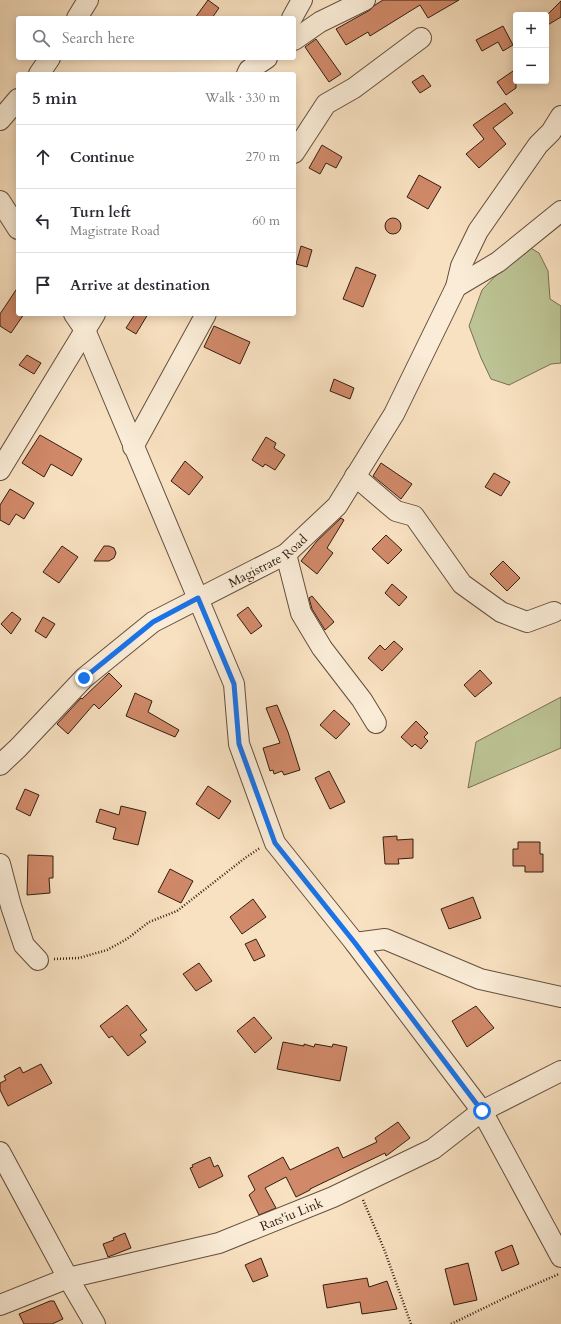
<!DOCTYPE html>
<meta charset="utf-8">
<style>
body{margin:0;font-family:Cardo,serif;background:#f7f7f7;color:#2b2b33}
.controls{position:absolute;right:12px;top:12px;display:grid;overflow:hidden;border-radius:4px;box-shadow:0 2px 10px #0003}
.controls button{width:36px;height:36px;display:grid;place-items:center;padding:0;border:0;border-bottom:1px solid #e1e1e2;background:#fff;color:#2b2b33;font:20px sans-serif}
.stop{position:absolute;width:12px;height:12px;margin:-9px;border:3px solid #1a73e8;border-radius:50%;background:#fff}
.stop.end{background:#1a73e8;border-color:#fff;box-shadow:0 1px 4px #0008}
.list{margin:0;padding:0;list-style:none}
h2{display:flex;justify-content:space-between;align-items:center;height:52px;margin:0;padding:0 16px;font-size:17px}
h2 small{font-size:13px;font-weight:400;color:#7c7c81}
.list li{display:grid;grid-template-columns:26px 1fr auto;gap:12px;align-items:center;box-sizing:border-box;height:64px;padding:0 16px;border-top:1px solid #e1e1e2}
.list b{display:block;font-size:15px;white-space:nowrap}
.list p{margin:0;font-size:13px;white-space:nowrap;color:#7c7c81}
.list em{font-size:13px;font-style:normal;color:#7c7c81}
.icon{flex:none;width:22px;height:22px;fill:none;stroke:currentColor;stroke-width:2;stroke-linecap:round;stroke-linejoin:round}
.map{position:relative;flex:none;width:561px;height:1324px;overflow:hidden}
.search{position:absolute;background:#fff;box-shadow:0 2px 10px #0003;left:16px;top:16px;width:280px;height:44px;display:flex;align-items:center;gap:10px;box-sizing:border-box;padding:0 14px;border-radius:4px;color:#7c7c81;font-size:15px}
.panel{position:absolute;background:#fff;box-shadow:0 2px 10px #0003;left:16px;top:72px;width:280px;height:244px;border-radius:4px}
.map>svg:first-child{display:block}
.green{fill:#bcc394;stroke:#787052}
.building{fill:#d08969;stroke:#331e11}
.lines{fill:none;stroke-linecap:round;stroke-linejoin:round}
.minor-casing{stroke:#644f3d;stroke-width:22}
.path{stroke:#331e11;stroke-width:2.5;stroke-dasharray:1 2;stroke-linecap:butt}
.minor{stroke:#faecd7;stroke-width:20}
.route{stroke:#1a73e8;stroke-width:5}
.labels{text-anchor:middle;stroke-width:3.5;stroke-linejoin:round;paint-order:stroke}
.street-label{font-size:13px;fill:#331e11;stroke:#faecd7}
</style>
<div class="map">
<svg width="561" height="1324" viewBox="0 0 561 1324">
<rect width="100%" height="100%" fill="#f8e1c1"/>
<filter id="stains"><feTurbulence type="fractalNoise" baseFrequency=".005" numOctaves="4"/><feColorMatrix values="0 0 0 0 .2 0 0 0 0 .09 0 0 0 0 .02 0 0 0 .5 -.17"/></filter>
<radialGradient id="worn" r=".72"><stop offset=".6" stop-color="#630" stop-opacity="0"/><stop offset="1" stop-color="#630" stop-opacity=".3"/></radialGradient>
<g class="green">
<path d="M529,247L539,253L548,271L550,299L561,306V363L551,364L509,385L491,379L481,358L469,326L482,290L504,267Z"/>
<path d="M561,697V748L468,788L476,742Z"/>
</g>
<g class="building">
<path d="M208,0L219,8L212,18H195Z"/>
<path d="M383,0H459L428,18L420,5L370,36L368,32L346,45L336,29L370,10L375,5Z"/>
<path d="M561,1V17L546,26V16Z"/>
<path d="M503,26L513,45L503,51L498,42L482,51L476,40Z"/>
<path d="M316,39L341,74L329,82L305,47Z"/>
<path d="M516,69V88L506,95L497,82Z"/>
<path d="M423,75L431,86L420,93L412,82Z"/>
<path d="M505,103L513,113L493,128L506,144L479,168L466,154L484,139L473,125Z"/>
<path d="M322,145L342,157L336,168L326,163L320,174L309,168Z"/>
<path d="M419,175L441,187L428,209L407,197Z"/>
<circle cx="393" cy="226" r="8"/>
<path d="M301,246L312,250L307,267L296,264Z"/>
<path d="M356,267L376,275L363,307L343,299Z"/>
<path d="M18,287V314H24L11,333L0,326V314Z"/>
<path d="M135,314H148L136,334L126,328Z"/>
<path d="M214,326L250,342L240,364L204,347Z"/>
<path d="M27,355L41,363L34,374L19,365Z"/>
<path d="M334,379L354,388L350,399L330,391Z"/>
<path d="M40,435L82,459L72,476L51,464L44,477L22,463Z"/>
<path d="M266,437L276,443L274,448L285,455L275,470L265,464L263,467L252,460Z"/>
<path d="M185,461L203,477L189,495L171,481Z"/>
<path d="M381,463L412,484L401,499L373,476Z"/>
<path d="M494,473L510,482L501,496L485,487Z"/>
<path d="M10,489L34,503L24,519L16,514L9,525L0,520V505Z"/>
<path d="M341,518L344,520L327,548L333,553L317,574L301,561L317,541Z"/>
<path d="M386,535L402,550L388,564L372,549Z"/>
<path d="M62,546L78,557L59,583L43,572Z"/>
<path d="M104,546H109L114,548L116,553L114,558L109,561H94Z"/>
<path d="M503,561L520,578L507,591L490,574Z"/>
<path d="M392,584L407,597L399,606L385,593Z"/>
<path d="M312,596L334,622L325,630L312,609L309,598Z"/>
<path d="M248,607L262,626L251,634L237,615Z"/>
<path d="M12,612L21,619L11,634L1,624Z"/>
<path d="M43,617L55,624L46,638L35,631Z"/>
<path d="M394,641L403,649L382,671L368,658L380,645L385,650Z"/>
<path d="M480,670L492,683L475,697L464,685Z"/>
<path d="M109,673L122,686L99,709L94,704L68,734L57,724L81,698L82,699Z"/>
<path d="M135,693L152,701L148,712L179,730L175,737L126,716Z"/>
<path d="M277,705L288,732L300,770L284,775L282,771L274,774L273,770L270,771L263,748L280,743L266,708Z"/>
<path d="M334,710L350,724L336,739L320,725Z"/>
<path d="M416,721L428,733L424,737L428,741L421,749L415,744L412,747L401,737Z"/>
<path d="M329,771L345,802L330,809L315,778Z"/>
<path d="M208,786L231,801L219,819L196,804Z"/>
<path d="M25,789L39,795L30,816L16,809Z"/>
<path d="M121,806L146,812L138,845L113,839L116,828L96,822L100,809L119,815Z"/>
<path d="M397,836V840L413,839V858L398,859L399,864H385L383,837Z"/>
<path d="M518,842H540V854H543V872H525V866H513V849H518Z"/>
<path d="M28,855L53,856V878H49L50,893L27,895Z"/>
<path d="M170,869L193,881L181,903L158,892Z"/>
<path d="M473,897L481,918L449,929L441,909Z"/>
<path d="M253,899L266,917L242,934L230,917Z"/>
<path d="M256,939L265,956L254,961L245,944Z"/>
<path d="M199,963L212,981L196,991L183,974Z"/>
<path d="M127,1005L147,1030L140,1035L146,1042L128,1056L112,1036L109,1038L100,1026Z"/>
<path d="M476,1006L494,1028L467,1047L452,1021Z"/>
<path d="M254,1017L272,1038L255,1053L237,1031Z"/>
<path d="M283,1042L304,1046V1044L314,1047L315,1044L332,1047L333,1044L347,1047L340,1081L277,1069Z"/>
<path d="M41,1064L52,1083L8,1106L0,1090V1083L6,1080L4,1076L20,1067L23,1073Z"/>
<path d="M398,1122L410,1138L386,1156L385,1153L310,1189V1190L296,1197L286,1177L265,1188L276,1208L259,1215L249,1195L255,1190L248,1176L283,1157L290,1170L338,1147L343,1158L377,1142L375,1138Z"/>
<path d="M210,1157L214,1167L218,1165L223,1176L199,1188L190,1168L193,1167L192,1165Z"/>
<path d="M125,1233L131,1248L108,1257L103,1244L114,1240L113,1238Z"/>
<path d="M512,1245L519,1264L502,1271L495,1252Z"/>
<path d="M261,1258L268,1276L253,1282L245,1265Z"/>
<path d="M468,1263L477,1300L454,1305L445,1269Z"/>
<path d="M367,1278L369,1287L387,1281L397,1309L362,1314L360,1302L327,1308L323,1285Z"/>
<path d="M50,1301H54L63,1319L52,1324H24L19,1314Z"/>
</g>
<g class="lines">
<g class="minor-casing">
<g id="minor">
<path d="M77,18L88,0"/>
<path d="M292,18L302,0"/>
<path d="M294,40L320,22L365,0"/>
<path d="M39,74L50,58"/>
<path d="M247,74L249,70L267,58"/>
<path d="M0,120L18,99"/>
<path d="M294,153L326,104L354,88L421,38"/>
<path d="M0,201L18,229"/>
<path d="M456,287L498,262L561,211"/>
<path d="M74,314L85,330L234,684L239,744L275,843L355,943L482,1111L561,1257"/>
<path d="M133,447L206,314"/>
<path d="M0,470L95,314"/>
<path d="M355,476L396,511L414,516L462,584L501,612L527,622L554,612"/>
<path d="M286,554L301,613L322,648L362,700L376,723"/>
<path id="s1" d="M0,765L18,748L84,678L153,622L286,554L337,506L394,414L456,287L461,266L478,231L538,145L551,132L561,116"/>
<path d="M0,864L11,906L24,945L38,960"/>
<path d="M355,943L385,939L480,979L561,997"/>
<path d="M0,1152L68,1278L95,1324"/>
<path id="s2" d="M0,1305L68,1278L219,1243L333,1197L433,1149L482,1111L561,1071"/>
</g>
</g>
<g class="path">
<path d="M54,959L79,958L107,950L127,939L149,922L177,911L245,858L260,848"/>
<path d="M363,1200L384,1249L411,1324"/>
<path d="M451,1324L513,1294L559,1274"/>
</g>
<use href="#minor" class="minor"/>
</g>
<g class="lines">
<path class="route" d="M84,678L153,622L198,598L234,684L239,744L275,843L355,943L482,1111"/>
</g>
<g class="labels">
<g class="street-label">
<text dy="5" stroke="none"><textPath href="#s1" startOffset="340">Magistrate Road</textPath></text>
<text dy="5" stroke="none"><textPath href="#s2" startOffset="306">Rats'iu Link</textPath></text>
</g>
</g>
<rect width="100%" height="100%" filter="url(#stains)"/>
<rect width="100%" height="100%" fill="url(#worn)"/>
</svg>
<div class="controls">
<button>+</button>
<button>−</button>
</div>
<div class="stop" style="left:482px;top:1111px"></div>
<div class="stop end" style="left:84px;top:678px"></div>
<div class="search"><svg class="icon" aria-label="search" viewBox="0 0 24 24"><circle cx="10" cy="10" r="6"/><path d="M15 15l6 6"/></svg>Search here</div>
<section class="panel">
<h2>5 min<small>Walk · 330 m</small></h2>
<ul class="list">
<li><svg class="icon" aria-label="ahead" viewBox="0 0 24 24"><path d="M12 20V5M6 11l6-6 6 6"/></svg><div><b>Continue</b></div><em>270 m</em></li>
<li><svg class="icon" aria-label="left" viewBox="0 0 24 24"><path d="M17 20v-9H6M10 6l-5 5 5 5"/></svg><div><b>Turn left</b><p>Magistrate Road</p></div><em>60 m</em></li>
<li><svg class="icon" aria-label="arrive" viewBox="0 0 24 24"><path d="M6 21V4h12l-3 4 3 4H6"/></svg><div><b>Arrive at destination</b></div></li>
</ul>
</section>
</div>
